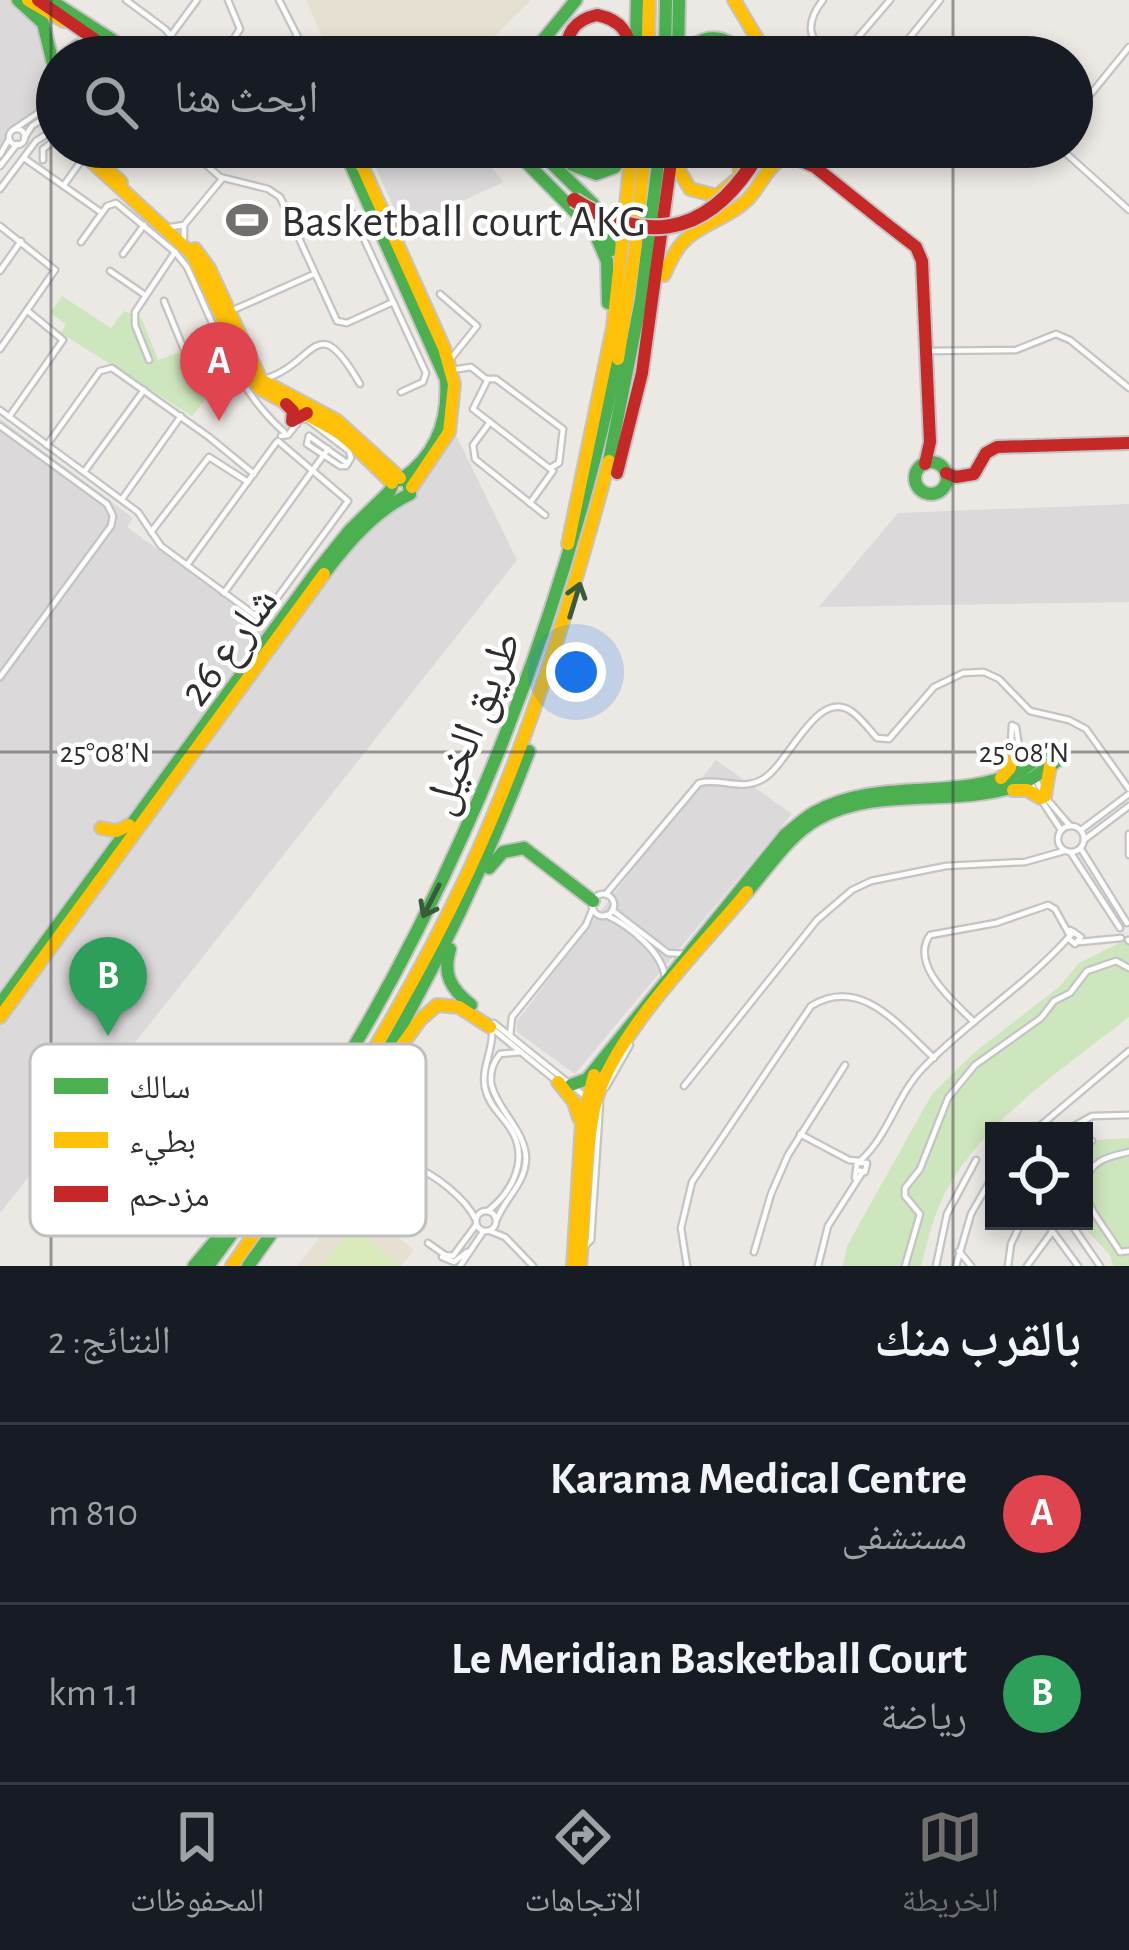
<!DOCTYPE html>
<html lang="ar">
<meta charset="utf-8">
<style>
body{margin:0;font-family:"Alegreya Sans","Noto Naskh Arabic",sans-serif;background:#20242c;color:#f1f3f6;direction:rtl}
.controls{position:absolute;right:36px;bottom:36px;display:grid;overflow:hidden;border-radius:0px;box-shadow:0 6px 18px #0003}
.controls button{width:108px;height:108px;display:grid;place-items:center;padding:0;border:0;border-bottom:3px solid #363941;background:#171b24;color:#f1f3f6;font:60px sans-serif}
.you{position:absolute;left:576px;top:672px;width:42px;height:42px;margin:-30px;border:9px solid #fff;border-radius:50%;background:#1a73e8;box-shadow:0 0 0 18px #1a73e833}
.badge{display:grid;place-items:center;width:78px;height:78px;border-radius:50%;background:#706f6e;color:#fff;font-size:39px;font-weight:700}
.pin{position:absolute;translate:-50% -99px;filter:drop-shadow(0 3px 6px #0008)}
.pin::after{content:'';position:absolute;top:63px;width:42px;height:36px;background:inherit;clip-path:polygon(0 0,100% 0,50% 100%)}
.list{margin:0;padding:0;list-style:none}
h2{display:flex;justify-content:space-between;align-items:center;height:156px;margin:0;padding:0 48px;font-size:51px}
h2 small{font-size:39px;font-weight:400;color:#9ea1a6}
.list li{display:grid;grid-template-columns:78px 1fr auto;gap:36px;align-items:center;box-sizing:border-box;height:180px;padding:0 48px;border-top:3px solid #363941}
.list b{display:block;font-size:45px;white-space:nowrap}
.list p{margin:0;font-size:39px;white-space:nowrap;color:#9ea1a6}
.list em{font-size:39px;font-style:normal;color:#9ea1a6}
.icon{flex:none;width:66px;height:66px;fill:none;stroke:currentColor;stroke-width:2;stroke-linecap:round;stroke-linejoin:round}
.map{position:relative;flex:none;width:1129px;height:1266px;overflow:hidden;direction:ltr}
.search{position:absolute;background:#171b24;box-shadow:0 6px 18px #0003;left:36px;right:36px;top:36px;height:132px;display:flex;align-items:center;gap:30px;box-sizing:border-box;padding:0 42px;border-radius:66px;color:#9ea1a6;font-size:45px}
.sheet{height:516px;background:#171b24}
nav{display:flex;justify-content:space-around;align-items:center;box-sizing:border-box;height:168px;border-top:3px solid #363941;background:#171b24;font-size:33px;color:#9ea1a6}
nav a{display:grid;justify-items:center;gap:6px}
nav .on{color:#706f6e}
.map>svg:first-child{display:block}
.industrial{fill:#dcd9db}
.education{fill:#e6e0d3}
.green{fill:#cee6be}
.pitch{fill:#d9eabb}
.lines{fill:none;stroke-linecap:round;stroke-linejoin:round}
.street-casing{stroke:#c5c4c5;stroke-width:9}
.fast-casing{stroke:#c5c4c5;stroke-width:16}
.slow-casing{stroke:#c5c4c5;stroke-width:16}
.jam-casing{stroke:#c5c4c5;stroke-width:16}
.street{stroke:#fcfcfb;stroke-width:4.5}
.fast{stroke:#4caf50;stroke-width:12}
.slow{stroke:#ffc107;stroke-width:12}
.jam{stroke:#c62828;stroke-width:12}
.jam-bridge-casing{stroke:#c6c5c4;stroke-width:18;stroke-linecap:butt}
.jam-bridge{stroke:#c62828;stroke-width:14}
.oneway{stroke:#385b3a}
.ticks{fill:none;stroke:#2e2e2e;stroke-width:3;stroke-opacity:0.45}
.labels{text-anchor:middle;stroke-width:9;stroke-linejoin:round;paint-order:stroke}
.poi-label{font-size:45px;fill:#2e2e2e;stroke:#fff;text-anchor:start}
.street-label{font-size:45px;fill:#2e2e2e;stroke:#fff}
.key{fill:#fff;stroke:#c0c0c0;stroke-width:3}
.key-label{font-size:33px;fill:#2e2e2e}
.ticks-label{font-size:30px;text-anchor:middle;fill:#2e2e2e;stroke:#fff;stroke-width:9;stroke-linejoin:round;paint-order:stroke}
</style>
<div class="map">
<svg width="1129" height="1266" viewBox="0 0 1129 1266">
<rect width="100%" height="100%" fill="#ece8e4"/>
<g class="industrial">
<path d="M0,0H16L42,19L57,101L11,134L0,152Z"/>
<path d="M412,147H473L504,182L403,228L376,168L378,163Z"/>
<path d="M0,419L133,518L127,527L274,634L350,533L404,486L446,437L455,433L517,560L0,1213Z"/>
<path d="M1129,504V602L819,607L898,513Z"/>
<path d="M716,760L792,814L575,1074L517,1032V1021Z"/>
</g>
<g class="education">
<path d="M306,0H530L531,1L472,57H331Z"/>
<path d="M351,1198L414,1250L401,1266H297Z"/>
</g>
<g class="green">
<path d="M62,296L111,328L124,311L142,319L158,360L186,350L209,395L192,416L61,333L66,324L50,313Z"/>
<path d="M1129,938V1017C1065,1067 973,1128 940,1204C931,1223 927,1246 921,1266H843L847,1246L932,1094L975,1052L1059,987L1079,963Z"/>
<path d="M1129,1138V1266H1113L1110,1255L1078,1221H1084V1150L1097,1140Z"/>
</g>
<path class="pitch" d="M352,1228L397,1263L395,1266H322Z"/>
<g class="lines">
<g class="street-casing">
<g id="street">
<path d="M126,0L165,29L189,57"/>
<path d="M279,0L308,57"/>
<path d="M823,0C807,20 804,43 833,51L854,42L890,0"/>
<path d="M296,33L299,57"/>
<path d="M172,34L197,0"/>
<path d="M222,57L240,29L228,0"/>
<path d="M894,57L940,0"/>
<path d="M1072,117L1129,47"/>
<circle cx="17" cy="137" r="8"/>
<path d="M13,130L41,111"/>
<path d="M24,138L32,126L57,109"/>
<path d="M186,147L220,177L268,189L280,197L337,321L347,323L393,302"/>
<path d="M1059,147L1129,210"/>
<path d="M0,155L8,141"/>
<path d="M24,158L102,213"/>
<path d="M43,160V149L57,139"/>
<path d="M0,166L17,144"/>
<path d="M64,185L84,157"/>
<path d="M0,189L36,141L57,128"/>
<path d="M351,211L426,373L423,382L401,392"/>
<path d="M0,226L55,270L0,349"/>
<path d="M171,227L184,225"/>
<path d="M184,238V225L222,179"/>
<path d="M81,242L107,206L116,203L175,252L187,267C215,326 234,388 284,432"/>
<path d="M123,254L144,225"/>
<path d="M0,271L21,241"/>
<path d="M110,271L145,295"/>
<path d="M440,294L477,326L449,361"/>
<path d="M164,301L192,369"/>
<path d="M231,311L314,274"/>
<path d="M926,351L1016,350L1056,334L1070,340L1129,388"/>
<path d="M185,353L218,337"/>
<path d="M149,360L135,325V312L175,252"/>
<path d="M452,370L471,367L486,379H496L563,429L559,463L550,468"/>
<path d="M264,379C317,364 315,306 360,384"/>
<path d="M488,379L473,409L553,471L530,503"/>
<path d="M0,410L138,512L161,546L256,616L266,613L348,501L278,441"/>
<path d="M9,417L63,340L29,312"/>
<path d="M490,422L473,445L475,459L545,515"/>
<path d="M0,426L107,504L113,516L111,526L0,677"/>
<path d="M281,436L288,435L300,420L307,419L349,451L351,458L346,466H340L307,444L309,436"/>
<path d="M309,436L347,463"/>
<path d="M47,445L100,371L112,368L209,437L254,474"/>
<path d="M84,472L144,390"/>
<path d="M122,499L181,416"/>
<path d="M151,532L209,457L248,482"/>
<path d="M187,565L276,443"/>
<path d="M224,593L328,449"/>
<path d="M1021,769L1011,742L1012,725L1016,727L1020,753L1041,789"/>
<path d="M1030,783L1061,830"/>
<path d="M1047,799L1070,826"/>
<circle cx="1071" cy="839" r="13"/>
<path d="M1081,830L1129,794"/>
<path d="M1129,834V855"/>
<path d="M1084,840L1129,806"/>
<path d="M1081,849L1127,923"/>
<path d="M1071,853L1120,928"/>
<path d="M606,894L699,783C721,777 741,792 763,779C789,764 816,688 851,711C861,718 869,729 877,738L889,739L934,687L963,673L984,672L999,679L1030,711L1069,720L1086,729L1129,789"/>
<circle cx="603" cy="905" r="11"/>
<path d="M612,910L668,953L687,954"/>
<path d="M606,915C628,925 663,952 665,978"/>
<path d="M1070,930L1081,937L1075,944L1068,938L1074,932"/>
<path d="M1128,940L1129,941"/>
<path d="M1080,942L1121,938"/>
<path d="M974,1022C954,1002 909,965 930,935L996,923L1048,905L1055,909L1069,934"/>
<path d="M494,1023L586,1097"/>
<path d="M494,1030L555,1080"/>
<path d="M510,1036L512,1017L586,925L593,908"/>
<path d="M684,1086L817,920L852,890L871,881L946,866L1025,862L1064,851"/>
<path d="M606,1087L630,1045"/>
<path d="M1034,1131L1129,1051"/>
<path d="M1065,1131L1092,1116L1129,1115"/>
<path d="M800,1134L849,1160L859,1161"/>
<path d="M1084,1145L1092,1141"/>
<circle cx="412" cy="1161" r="6"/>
<path d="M861,1160C888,1136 897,1095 923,1068C968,1021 1024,987 1068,938"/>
<path d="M414,1167C435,1174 466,1199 476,1220"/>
<path d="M855,1178L857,1163H867L865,1172L856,1170"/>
<path d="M1084,1183C1092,1159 1108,1157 1129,1152"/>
<path d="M1084,1189C1090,1213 1107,1230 1120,1252L1129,1251"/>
<circle cx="486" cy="1221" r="10"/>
<path d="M488,1211C513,1191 530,1158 510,1128C501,1114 489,1106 485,1088C481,1068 493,1051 492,1032"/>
<path d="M497,1219C506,1197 525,1184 526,1159C526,1120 469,1093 500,1054L521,1052"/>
<path d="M1045,1221L1078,1266"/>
<path d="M1069,1221L1100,1266"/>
<path d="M490,1231L505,1237L533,1266"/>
<path d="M428,1243L445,1255L453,1256L476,1225"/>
<path d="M582,1249L591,1240L600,1104"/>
<path d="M959,1251L971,1266"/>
<path d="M754,1252L771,1194L788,1155L845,1065"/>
<path d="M442,1257L454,1262L467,1252"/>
<path d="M460,1266L483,1232"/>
<path d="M687,1266L681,1228L692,1182L811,1006C861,975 899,1026 934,1058"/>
<path d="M818,1266L828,1226L862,1173"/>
<path d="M905,1266L920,1214L905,1196V1188L920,1169L948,1098L975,1065L1041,1018L1054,1001L1070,993L1087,971L1116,961L1129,968"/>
<path d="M936,1266L947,1214L976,1160"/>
<path d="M956,1266L971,1214L994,1174"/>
<path d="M1008,1266L1011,1244L1022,1221"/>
<path d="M1027,1266L1052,1232"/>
</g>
</g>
<g class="fast-casing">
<g id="fast">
<path d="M18,0L43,23L57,80"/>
<path d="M50,0L139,57"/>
<path d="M636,43L637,0"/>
<path d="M63,57L78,46L109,57"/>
<path d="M529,57L576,0"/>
<path d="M665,57L666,0"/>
<path d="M678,57L679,0"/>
<path d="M683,57C702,31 726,33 746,57"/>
<path d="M343,147L446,379C449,419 437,454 403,478"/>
<path d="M511,147L594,231L607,261L608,303"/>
<path d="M535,147L593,204L612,250"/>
<path d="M561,147L572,165L596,174L615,167L630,147"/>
<path d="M609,461L641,300L660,147"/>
<circle cx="931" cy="478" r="16"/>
<path d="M489,868L503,852L524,848L593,901"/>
<path d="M450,949C442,974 451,989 471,1005"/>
<path d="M0,1004L317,571L350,530L390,491L394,480H408L410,494C376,510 348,542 324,574"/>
<path d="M571,1085L587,1079L785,835C795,827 804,818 815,812C878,777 956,802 1020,771C1031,765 1041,756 1051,749L1059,750L1058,760C1046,769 1033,779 1019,785C954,808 879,785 818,819C789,835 769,867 747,892"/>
<path d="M194,1266L227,1227"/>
<path d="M208,1266C410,999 549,686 618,359"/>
<path d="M248,1266C366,1106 458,936 529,751"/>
</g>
</g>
<g class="slow-casing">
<g id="slow">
<path d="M28,0L64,21"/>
<path d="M734,0L768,57"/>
<path d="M648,57L649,0"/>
<path d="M76,147L192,254L245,367L259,388L342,434L392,483"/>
<path d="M84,147L121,182"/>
<path d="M817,147L820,168"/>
<path d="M359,159L444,348L454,384L449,432L412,487"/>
<path d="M360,164L363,147"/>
<path d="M676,165L690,189L717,196L740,177L739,147"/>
<path d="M195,249L209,268L261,380L336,420L400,478"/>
<path d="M664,275C669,263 674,252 683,242C700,224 727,219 746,201C763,185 766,162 791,156"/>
<path d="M618,359L635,251L645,147"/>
<path d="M568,544L613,327L632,147"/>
<path d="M1001,778L1010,768L1013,752"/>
<path d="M1013,790H1027L1041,798"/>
<path d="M1045,796L1050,766"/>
<path d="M101,828L117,831L129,825"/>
<path d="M0,1017L324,574"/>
<path d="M399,1049L420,1020L437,1005L459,1007L490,1027"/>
<path d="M558,1082L574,1102L579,1118"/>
<path d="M232,1266C319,1141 402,1014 467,875C529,742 571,602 609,461"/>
<path d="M573,1266L582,1121L594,1075"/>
<path d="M580,1266C585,1215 584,1160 594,1109C608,1039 701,948 747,892"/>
</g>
</g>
<g class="jam-casing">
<g id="jam">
<path d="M38,0L120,57"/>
<path d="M564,57C567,34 573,20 597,15C622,20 629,33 633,57"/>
<path d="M44,109L57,91"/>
<path d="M768,147L815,167L880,219"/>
<path d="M880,219L916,247L922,261L930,442L925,464"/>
<path d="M286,404L293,411L292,421L307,413"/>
<path d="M617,473L642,373L673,147"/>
<path d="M946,473L956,477L974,474L986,453L997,447L1129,443"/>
</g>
</g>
<use href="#street" class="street"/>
<use href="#fast" class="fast"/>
<use href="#slow" class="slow"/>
<use href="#jam" class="jam"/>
<g class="jam-bridge-casing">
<path id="jam-bridge" d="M574,200C655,251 717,229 762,147"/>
</g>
<use href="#jam-bridge" class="jam-bridge"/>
</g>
<defs><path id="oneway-shaft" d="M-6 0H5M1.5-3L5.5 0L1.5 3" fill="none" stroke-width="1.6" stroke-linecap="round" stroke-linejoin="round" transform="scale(3)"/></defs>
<g class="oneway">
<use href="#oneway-shaft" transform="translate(575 600) rotate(-73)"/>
<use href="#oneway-shaft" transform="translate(431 901) rotate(117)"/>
</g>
<path class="ticks" d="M51,0V1266M953,0V57M953,147V1266M0,752H1129"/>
<defs>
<g id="stadium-bare" transform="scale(3.24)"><path d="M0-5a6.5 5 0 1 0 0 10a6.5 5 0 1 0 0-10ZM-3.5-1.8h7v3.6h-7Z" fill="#706f6e" stroke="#fff" stroke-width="2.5" paint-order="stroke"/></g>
</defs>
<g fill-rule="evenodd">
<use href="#stadium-bare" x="247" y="220"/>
</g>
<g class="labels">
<g class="poi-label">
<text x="281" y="236">Basketball court AKG</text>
</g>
<g class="street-label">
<text transform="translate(227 645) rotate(-54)" y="16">شارع 26</text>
<text transform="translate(471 722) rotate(-68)" y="16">طريق الخيل</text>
</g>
</g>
<rect x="30" y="1044" width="396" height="192" rx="18" class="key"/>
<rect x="54" y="1078" width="54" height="16" fill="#4caf50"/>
<rect x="54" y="1132" width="54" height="16" fill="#ffc107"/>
<rect x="54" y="1186" width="54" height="16" fill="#c62828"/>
<g class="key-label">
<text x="129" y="1098">سالك</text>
<text x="129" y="1152">بطيء</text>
<text x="129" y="1206">مزدحم</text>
</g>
<g class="ticks-label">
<text x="105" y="762">25°08'N</text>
<text x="1024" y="762">25°08'N</text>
</g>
</svg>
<div class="controls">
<button><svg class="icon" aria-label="locate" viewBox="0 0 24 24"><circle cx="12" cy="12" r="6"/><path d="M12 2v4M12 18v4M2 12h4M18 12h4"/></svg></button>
</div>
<div class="you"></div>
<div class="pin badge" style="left:219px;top:421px;background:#e0444e">A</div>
<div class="pin badge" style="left:108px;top:1036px;background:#2e9e5b">B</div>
<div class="search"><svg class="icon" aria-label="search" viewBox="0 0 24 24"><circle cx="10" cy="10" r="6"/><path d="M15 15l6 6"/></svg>ابحث هنا</div>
</div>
<section class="sheet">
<h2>بالقرب منك<small>النتائج: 2</small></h2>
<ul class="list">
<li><span class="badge" style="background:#e0444e">A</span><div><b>Karama Medical Centre</b><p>مستشفى</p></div><em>810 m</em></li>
<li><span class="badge" style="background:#2e9e5b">B</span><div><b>Le Meridian Basketball Court</b><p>رياضة</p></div><em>1.1 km</em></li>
</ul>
</section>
<nav>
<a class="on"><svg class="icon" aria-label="map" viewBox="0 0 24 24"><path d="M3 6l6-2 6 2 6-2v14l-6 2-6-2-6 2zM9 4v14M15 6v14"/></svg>الخريطة</a>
<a><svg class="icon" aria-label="directions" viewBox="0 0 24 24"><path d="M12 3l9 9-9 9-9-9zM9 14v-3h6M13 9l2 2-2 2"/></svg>الاتجاهات</a>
<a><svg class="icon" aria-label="saved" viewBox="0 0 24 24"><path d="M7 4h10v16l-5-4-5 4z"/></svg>المحفوظات</a>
</nav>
